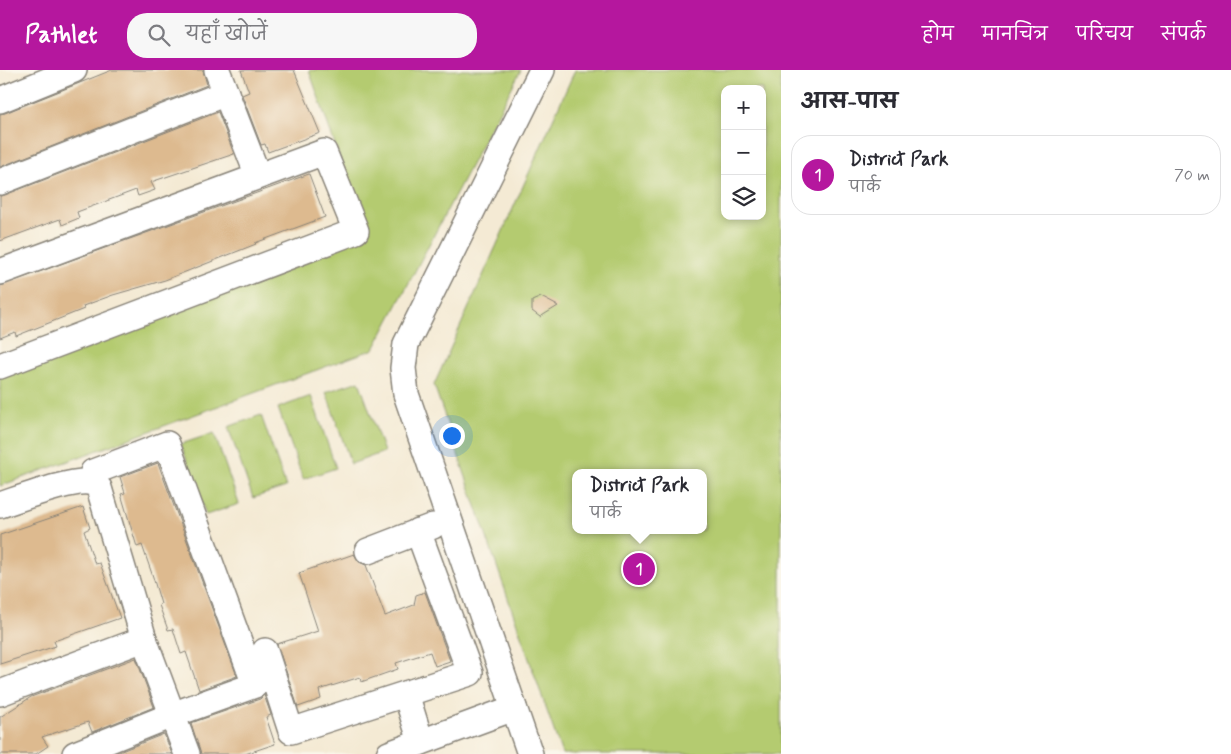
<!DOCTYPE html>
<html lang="hi">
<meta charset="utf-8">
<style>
body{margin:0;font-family:Mynerve,"Playpen Sans Deva",sans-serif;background:#f7f7f7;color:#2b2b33}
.controls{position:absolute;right:15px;top:15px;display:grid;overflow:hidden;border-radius:10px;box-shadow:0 2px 8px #0003}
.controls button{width:45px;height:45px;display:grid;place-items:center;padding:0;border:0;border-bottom:1px solid #e1e1e2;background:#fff;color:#2b2b33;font:25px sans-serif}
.you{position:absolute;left:451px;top:365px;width:18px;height:18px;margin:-12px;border:4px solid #fff;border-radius:50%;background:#1a73e8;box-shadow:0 0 0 8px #1a73e833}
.badge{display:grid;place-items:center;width:32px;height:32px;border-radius:50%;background:#b5179e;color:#fff;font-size:16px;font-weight:700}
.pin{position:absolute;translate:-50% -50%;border:2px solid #fff;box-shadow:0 1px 5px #0006}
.popup{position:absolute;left:572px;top:399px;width:135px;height:65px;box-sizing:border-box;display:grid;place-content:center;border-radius:10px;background:#fff;filter:drop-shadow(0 1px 4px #0005);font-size:16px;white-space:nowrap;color:#7c7c81}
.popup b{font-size:19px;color:#2b2b33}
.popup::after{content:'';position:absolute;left:50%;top:100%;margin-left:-10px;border:10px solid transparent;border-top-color:#fff}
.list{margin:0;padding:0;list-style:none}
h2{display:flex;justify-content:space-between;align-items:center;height:65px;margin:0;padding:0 20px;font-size:21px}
h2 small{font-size:16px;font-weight:400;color:#7c7c81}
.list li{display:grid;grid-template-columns:32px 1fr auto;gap:15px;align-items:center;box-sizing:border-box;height:80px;margin:0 10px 10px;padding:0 10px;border:1px solid #e1e1e2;border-radius:20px}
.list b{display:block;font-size:19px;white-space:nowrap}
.list p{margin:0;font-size:16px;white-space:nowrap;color:#7c7c81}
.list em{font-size:16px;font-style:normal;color:#7c7c81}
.icon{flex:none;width:28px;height:28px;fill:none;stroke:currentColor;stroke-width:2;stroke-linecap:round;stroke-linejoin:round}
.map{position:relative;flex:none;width:781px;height:684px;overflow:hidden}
header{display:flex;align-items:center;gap:30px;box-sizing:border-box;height:70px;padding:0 25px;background:#b5179e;color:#fff}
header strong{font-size:24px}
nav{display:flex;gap:28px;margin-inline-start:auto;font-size:18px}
.search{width:350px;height:45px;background:#f7f7f7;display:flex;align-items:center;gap:12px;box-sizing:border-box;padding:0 18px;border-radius:20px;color:#7c7c81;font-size:19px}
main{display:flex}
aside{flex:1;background:#fff}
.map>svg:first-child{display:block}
.green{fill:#b4cb70;stroke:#687446;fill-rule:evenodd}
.building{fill:#ddba8f}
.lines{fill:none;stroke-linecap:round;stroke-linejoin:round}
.minor-casing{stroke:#888378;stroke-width:28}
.minor{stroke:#fff;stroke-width:25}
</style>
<header>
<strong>Pathlet</strong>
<div class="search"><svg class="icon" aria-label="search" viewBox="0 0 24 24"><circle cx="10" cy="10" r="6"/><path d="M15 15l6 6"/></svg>यहाँ खोजें</div>
<nav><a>होम</a><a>मानचित्र</a><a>परिचय</a><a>संपर्क</a></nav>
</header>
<main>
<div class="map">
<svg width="781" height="684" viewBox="0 0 781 684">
<rect width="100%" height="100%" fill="#fbf7ec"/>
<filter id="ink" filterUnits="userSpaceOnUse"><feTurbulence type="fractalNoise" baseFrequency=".02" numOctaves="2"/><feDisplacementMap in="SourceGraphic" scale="10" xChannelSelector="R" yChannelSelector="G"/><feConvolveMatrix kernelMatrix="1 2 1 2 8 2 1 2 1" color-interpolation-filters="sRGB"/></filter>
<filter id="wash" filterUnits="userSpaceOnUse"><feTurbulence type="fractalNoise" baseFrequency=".0096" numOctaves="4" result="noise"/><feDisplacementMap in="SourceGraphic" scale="20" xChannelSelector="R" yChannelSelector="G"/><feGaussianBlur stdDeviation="1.12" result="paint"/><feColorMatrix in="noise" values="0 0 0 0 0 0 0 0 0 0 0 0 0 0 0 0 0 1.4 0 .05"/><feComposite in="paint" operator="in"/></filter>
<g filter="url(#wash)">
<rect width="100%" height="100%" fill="#f4ead4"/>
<g class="green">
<path d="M309,0H521L374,279L0,416V296L364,158Z"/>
<path d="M575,0H781V684H562L434,315ZM725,19H762V146H725ZM575,403H703V460H575Z"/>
<path d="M359,311L384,382L351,394L326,322Z"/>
<path d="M311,326L336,398L303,409L278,338Z"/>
<path d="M261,345L286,417L253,428L228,357Z"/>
<path d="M214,363L239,434L206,445L181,374Z"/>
</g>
<g id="blocks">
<g class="building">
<path d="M112,0H203L207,15L0,97V44L5,43Z"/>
<path d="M241,0H294L320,63L268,82L265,74L261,75L242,25L249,22Z"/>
<path d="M218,42L234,84L151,112L155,120L138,126L136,120L77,142L79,148L62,155L60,149L0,171V126L5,125Z"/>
<path d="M309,104L325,147L255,173L256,174L165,210L113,225L83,236L84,239L16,266L15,262L0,268V216Z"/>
<path d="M541,227L558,236L540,247L532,241V231Z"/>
<path d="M158,393L237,606L199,620L186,582L181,584L173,559L168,560L159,535L161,534L153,507L142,475L137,477L121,424L125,423L120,407Z"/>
<path d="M83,437L90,458L84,461L95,494L100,493L120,548L54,571L56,576L0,594V465Z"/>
<path d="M354,484L359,492L366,495L385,546L414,535L416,525L425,522L450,591L435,596L430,582L396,593L398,599L361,612L360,607L319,620L321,629L298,637L277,574L318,561L299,503Z"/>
<path d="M136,588L154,637L92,662L88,652L42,667L48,676L36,684H0V647L31,627Z"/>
<path d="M264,625L271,645L266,647L275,674L245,684H201L191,653L260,629Z"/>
<path d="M164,664L172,684H114Z"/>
</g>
</g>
</g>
<g filter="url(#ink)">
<use href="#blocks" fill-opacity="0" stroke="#888378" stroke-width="1"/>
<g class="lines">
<g class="minor-casing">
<g id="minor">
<path d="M217,0L258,106"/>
<path d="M0,30L74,0"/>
<path d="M0,112L226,23"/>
<path d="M0,202L324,82L356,161L0,296"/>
<path d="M0,435C19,429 76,407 93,413C94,414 98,417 99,418L144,569L187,684"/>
<path d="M368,481L433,456"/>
<path d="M265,581L291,661L470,603L418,461"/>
<path d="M0,623L144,569"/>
<path d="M406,624L421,672"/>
<path d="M75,684L172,645L255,615L167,374L93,402"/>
<path d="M389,684L514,638"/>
<path d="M530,684L406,324L403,298L406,274L542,0"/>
</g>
</g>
<use href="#minor" class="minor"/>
</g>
</g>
</svg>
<div class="controls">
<button>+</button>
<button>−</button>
<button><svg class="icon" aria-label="layers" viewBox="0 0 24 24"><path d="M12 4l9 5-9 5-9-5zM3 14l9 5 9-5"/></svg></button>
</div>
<div class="you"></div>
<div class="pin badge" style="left:639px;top:499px">1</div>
<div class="popup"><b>District Park</b>पार्क</div>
</div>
<aside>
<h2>आस-पास<small></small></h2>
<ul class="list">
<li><span class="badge">1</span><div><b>District Park</b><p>पार्क</p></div><em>70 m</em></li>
</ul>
</aside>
</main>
